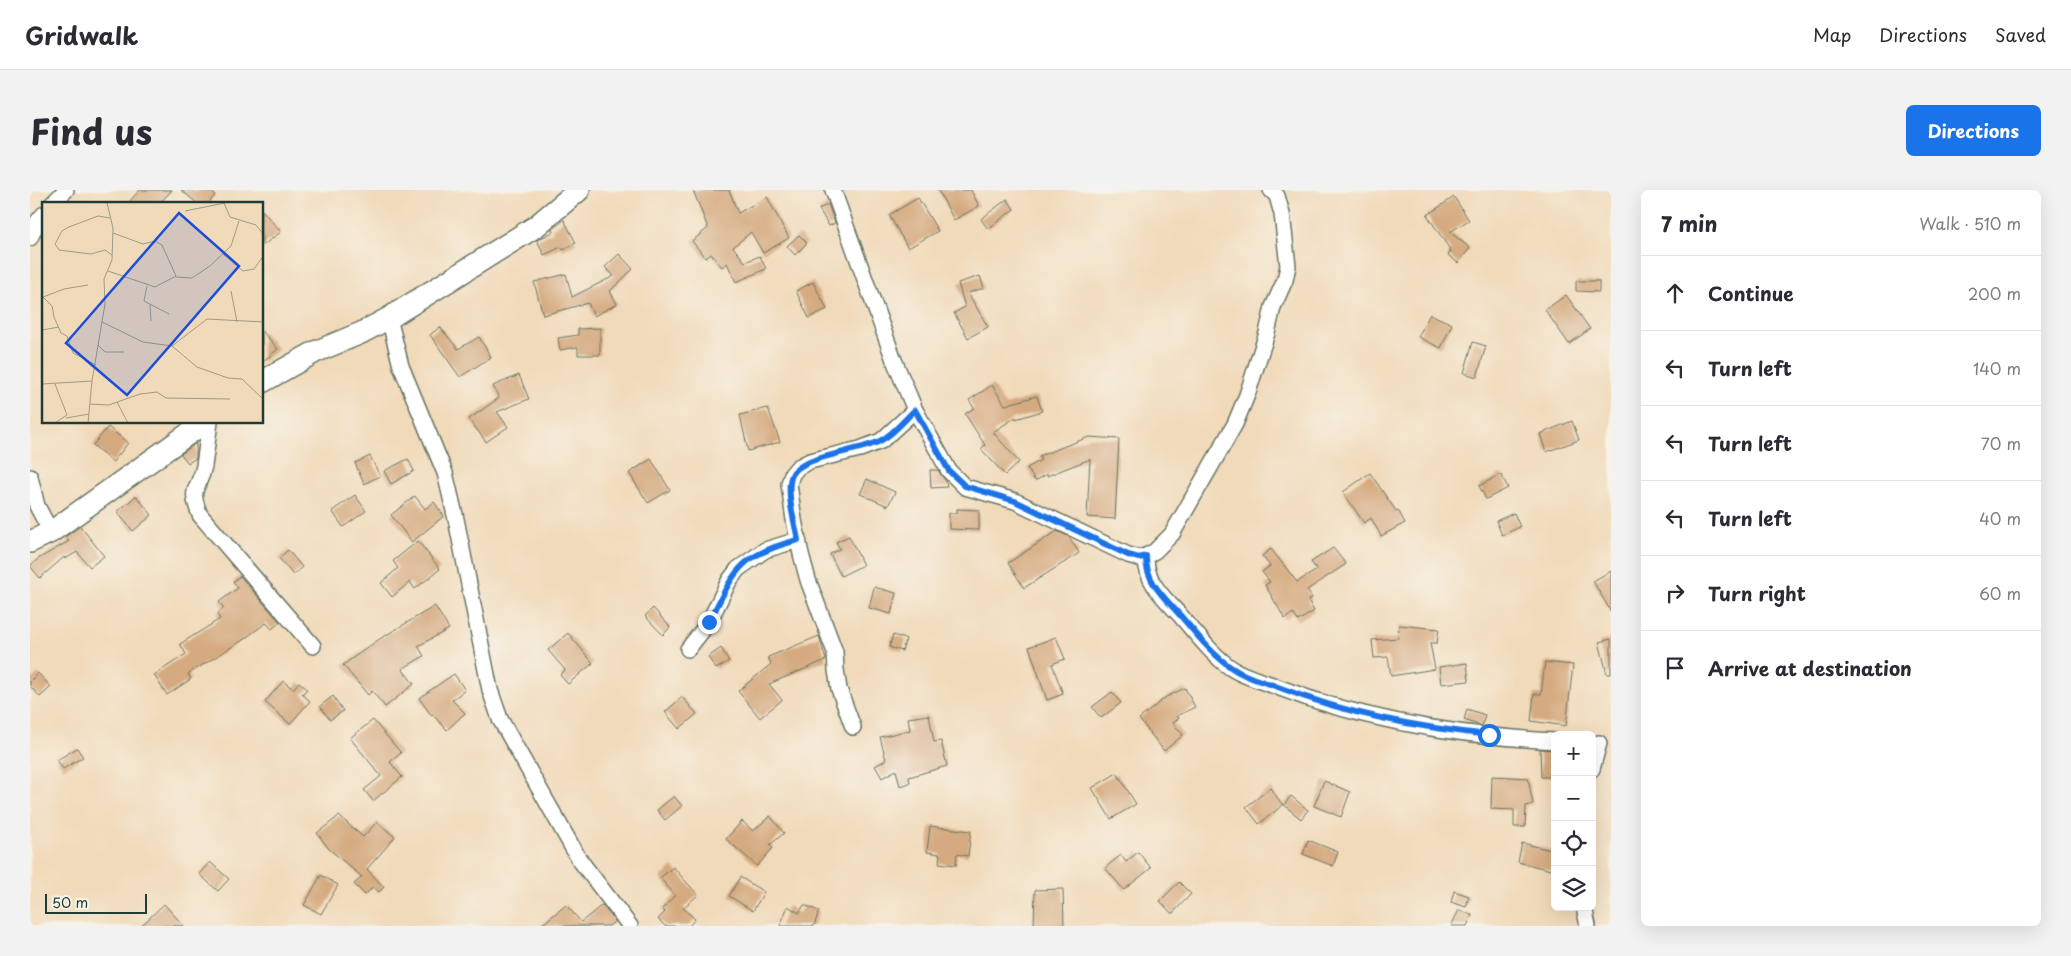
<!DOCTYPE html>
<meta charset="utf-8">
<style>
body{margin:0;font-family:"Playpen Sans",sans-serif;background:#f2f2f3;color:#2b2b33}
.controls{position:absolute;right:15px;bottom:15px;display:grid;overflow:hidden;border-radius:8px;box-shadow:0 5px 20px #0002}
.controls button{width:45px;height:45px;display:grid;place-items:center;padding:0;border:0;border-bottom:1px solid #e1e1e2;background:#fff;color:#2b2b33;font:25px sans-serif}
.scale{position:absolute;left:15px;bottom:12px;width:102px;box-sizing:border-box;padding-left:5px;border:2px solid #1f3d34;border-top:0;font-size:14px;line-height:18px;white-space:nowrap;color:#1f3d34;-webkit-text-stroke:4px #f7f3e8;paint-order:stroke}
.stop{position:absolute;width:15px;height:15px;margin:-11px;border:4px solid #1a73e8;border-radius:50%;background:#fff}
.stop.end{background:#1a73e8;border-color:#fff;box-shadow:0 1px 5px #0008}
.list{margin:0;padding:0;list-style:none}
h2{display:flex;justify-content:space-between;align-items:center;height:65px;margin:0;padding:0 20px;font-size:21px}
h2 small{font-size:16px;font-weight:400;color:#7c7c81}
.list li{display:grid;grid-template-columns:32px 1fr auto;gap:15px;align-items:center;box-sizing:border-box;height:75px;padding:0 20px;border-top:1px solid #e1e1e2}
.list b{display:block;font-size:19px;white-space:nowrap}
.list em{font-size:16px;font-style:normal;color:#7c7c81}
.icon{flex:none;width:28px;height:28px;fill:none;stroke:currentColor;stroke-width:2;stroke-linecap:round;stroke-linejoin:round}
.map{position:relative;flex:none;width:1581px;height:736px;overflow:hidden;border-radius:8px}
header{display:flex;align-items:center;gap:30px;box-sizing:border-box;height:70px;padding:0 25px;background:#fff;border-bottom:1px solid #e1e1e2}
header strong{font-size:24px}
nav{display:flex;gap:28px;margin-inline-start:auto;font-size:18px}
.intro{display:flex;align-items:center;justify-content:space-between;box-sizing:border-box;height:120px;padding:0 30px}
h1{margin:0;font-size:35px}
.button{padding:12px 22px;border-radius:8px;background:#1a73e8;color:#fff;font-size:18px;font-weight:700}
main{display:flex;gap:30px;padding:0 30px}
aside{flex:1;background:#fff;border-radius:8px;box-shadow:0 5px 20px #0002}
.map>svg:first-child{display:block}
.building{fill:#d5aa80}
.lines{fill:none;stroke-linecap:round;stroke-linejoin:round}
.street-casing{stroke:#687463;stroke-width:18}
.secondary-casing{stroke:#687463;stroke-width:24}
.street{stroke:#fff;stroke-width:15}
.secondary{stroke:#fff;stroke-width:21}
.route{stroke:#1a73e8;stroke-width:6}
.inset-road{fill:none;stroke:#9d9b84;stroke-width:1}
.view{fill:#1d4ed8;fill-opacity:0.15;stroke:#1d4ed8;stroke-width:2.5}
.inset-edge{fill:none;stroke:#1f3d34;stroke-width:2.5}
</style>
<header>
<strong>Gridwalk</strong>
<nav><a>Map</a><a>Directions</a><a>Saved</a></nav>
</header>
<div class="intro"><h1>Find us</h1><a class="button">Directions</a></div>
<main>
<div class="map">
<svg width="1581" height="736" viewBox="0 0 1581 736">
<rect width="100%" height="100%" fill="#f7f3e8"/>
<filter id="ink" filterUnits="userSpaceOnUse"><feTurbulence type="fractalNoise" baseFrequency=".02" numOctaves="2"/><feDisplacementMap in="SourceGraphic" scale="10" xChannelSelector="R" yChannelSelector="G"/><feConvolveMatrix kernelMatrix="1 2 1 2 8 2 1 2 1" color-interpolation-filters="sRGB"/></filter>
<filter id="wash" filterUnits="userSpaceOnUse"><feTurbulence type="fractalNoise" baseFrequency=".0096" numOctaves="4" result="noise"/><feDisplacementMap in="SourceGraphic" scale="20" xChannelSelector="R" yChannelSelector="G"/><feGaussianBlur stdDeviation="1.12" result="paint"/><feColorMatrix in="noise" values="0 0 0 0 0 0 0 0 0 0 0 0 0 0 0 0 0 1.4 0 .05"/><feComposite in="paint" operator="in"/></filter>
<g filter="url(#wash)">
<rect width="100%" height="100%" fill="#f1daba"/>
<g id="blocks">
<g class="building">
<path d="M110,0H142L129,14H97Z"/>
<path d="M151,0H178L185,5L178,14H168Z"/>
<path d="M663,0H699L708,23L737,7L759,48L733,63L721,42L703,57L715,72L730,66L736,79L706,92L697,73L692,77L681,64L675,68L662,51L678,38Z"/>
<path d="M908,0H941L949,16L924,30Z"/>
<path d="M1424,7L1439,30L1420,42L1440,58L1428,73L1418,65L1421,61L1397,25Z"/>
<path d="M888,8L908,41L878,58L859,25Z"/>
<path d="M977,9L984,19L958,39L951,29Z"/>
<path d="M798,14L805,33L799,36L789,19Z"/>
<path d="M232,20L251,42L232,56Z"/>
<path d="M534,30L546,53L533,60L531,57L514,65L507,50L523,42L522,39Z"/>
<path d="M769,45L777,53L765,65L757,56Z"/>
<path d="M589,64L603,79L580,101L587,114L564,126L558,113L513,125L504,92L536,84L542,107L584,86L575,77Z"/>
<path d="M950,86L954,98L938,103L958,137L938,148L924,123L935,117L928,93Z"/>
<path d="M1546,91H1569V102L1546,101Z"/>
<path d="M783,92L797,119L779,128L766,101Z"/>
<path d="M1536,105L1560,139L1539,154L1515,120Z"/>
<path d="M1400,124L1422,134L1411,158L1388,147Z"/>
<path d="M410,137L428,159L449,147L461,167L430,187L400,145Z"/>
<path d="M570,138V165H548V157L530,160L528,148L548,145V139Z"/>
<path d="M232,141L248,159L232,172Z"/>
<path d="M1443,152L1456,156L1447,187L1434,183Z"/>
<path d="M489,185L499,209L467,222L478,237L456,252L439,229L469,208L463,196Z"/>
<path d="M962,195L975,215L1007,206L1012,221L986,229V227L963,242L989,272L975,285L951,259L955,255L935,224L944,218L939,210Z"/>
<path d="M738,218L750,252L718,261L710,225Z"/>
<path d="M1542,231L1549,250L1516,262L1510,244Z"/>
<path d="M78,237L98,253L83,272L63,255Z"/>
<path d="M1059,247L1089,249L1085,329L1057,327L1060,269L1017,286V284L1005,291L997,278L1011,270L1009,266Z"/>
<path d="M166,253V268L158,273L151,264Z"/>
<path d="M340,266L350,286L334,294L325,273Z"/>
<path d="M378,269L384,281L361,294L354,281Z"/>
<path d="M621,269L640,300L618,313L599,283Z"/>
<path d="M900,280H908L916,292L917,297L901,298Z"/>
<path d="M1340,283L1366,321L1368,320L1375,333L1351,346L1341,328L1334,333L1313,302Z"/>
<path d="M1471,284L1478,298L1456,309L1449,296Z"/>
<path d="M837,289L865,302L858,316L830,304Z"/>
<path d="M325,305L336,321L313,337L302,321Z"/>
<path d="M106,306L122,325L103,341L87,322Z"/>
<path d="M385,306L395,319L404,312L414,326L382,352L361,325Z"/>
<path d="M927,319L949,320V340L919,339V323H927Z"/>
<path d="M1484,323L1490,337L1472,345L1466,331Z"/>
<path d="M50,336L74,366L60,377L47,362L35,369L34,367L10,388L0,376L8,369L39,351L35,347Z"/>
<path d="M1027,341L1039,347L1049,363L994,398L978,373Z"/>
<path d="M819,346L833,375L811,386L800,364L810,359L806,352Z"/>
<path d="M388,351L410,379L385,399L380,392L362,407L351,393L368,378L363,371Z"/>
<path d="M1303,358L1316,374L1277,400L1282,408L1278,410L1284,421L1268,431L1263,423L1255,429L1235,395L1240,392L1232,382L1240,376L1232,366L1241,359L1267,392L1287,380L1281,372Z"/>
<path d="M258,360L272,377L263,385L249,368Z"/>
<path d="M1581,381V422L1563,391Z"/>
<path d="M210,386L250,432L242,439L236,433L210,452L158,484L161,489L137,505L124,485L156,464L150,454L190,429L187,424L194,418L189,412L208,398L203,392Z"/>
<path d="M844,397L866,403L861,424L839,418Z"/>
<path d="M405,416L419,439L388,456L394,466L372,479L384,494L355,517L342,501L338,505L313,475L348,450Z"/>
<path d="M623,418L640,437L633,445L615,426Z"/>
<path d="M1369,435L1409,439L1407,453H1400L1405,479L1361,486L1358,467L1344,468L1342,450L1368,448Z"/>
<path d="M538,443L563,473L538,494L530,485L535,480L518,460Z"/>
<path d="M863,445L876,449L872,461L859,457Z"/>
<path d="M789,446L796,470L739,494L752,510L730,528L708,501L741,474L738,467Z"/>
<path d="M1026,447L1035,469L1022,474L1033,504L1017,510L999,457Z"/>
<path d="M1581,449V484H1577L1569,452Z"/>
<path d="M691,458L699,471L686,479L678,467Z"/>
<path d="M1515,472L1543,475L1536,536L1501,531L1504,504H1511Z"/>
<path d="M1437,473L1439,491L1411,494L1409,477Z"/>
<path d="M8,483L21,497L10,507L0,496V491Z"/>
<path d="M424,484L435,500L422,510L435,523L417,540L402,524L401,525L389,508Z"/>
<path d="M253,491L263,499L269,492L277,499L272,504L280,511L260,534L235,512Z"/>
<path d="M1155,498L1165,517L1147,526L1149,528L1143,533L1153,545L1134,561L1109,529L1136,507Z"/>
<path d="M1082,502L1091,513L1071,528L1062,517Z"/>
<path d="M303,506L313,521L300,530L290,516Z"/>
<path d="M652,507L667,524L649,539L635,522Z"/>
<path d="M1437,519L1455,525L1452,536L1434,530Z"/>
<path d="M899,525L904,552L911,551L917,576L879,587L880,593L870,596L866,580L852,588L845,576L856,570L850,547L880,540L878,528Z"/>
<path d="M343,530L371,563L360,572L372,587L343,611L334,600L351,586L320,548Z"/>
<path d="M47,558L53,567L33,579L27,570Z"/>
<path d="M1510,559L1525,560V587H1511Z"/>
<path d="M1087,583L1106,614L1081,629L1062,598Z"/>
<path d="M1462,586L1498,588L1503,614L1496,616L1495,637H1484V620L1461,619Z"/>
<path d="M1294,591L1320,602L1311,627L1284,616Z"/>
<path d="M1240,598L1253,615L1229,634L1216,617Z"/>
<path d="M644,606L652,616L635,630L627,620Z"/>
<path d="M1261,606L1278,620L1271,629L1254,615Z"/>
<path d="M309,626L333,647L347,632L365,647L337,679L354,697L349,702L343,697L335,705L324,694L332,687L299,659L287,643Z"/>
<path d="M740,626L754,643L740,655L743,658L727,676L696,649L712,631L723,641Z"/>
<path d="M900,636L941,641L938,666L927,664L926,675L909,673L910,664L897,662Z"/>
<path d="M1278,650L1308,662L1303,676L1273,664Z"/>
<path d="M1492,653L1525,661V681L1488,672Z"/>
<path d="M1108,662L1121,678L1094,700L1075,678L1091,665L1096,672Z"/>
<path d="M180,672L199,689L188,701L169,684Z"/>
<path d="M643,677L668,705L653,718L665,729L659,736H635L628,729L635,722L632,719L645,705L630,688Z"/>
<path d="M291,685L308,695L291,724L274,715Z"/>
<path d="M710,687L734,702L723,721L699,706Z"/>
<path d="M1149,692L1161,704L1142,724L1130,711Z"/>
<path d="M1033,699L1034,736H1004L1005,700Z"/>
<path d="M1424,701L1439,706L1436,717L1421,712Z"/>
<path d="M134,714L154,736H111Z"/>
<path d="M536,715L551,732L572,715L585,731L579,736H510Z"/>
<path d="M774,715L789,721L784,736H750L758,716L769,723Z"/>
<path d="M1429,720L1442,725L1437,736H1421Z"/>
</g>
</g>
</g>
<g filter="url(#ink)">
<use href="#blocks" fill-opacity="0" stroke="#687463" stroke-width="1"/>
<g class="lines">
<g class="street-casing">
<g id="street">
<path d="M803,0L864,170L885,220L919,281L935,297L985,311L1098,365L1109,368L1116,366L1125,361L1142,344L1205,234L1217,205L1237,143L1243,117L1255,90L1258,76L1252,24L1247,6L1241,0"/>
<path d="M22,14L36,0"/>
<path d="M0,48L8,31L14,24"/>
<path d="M359,128L371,176L415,283L426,329L460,500L470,529L549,669L600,736"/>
<path d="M180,232C178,247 176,262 174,276C169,301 158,296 170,325L283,456"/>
<path d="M0,287L7,316L21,342"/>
<path d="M1116,366C1115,391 1133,407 1149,424C1165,442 1181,464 1201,478C1216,488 1234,491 1250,498C1338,532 1431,546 1525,551"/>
<path d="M658,459L679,432L699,391L708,379L735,360L768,350"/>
<path d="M823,537L809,499L806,480L805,462L778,390L771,364L764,330L759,294L762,284L768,277L780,271L830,259L851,251L885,220"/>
<path d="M1562,579L1569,553"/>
<path d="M1554,717L1558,736"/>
</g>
</g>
<g class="secondary-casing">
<g id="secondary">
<path d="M232,192L285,162L331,143L359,128L505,37L549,0"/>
<path d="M0,352L21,342L175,232"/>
</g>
</g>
<use href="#street" class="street"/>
<use href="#secondary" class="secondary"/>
</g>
</g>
<g class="lines" filter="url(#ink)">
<path class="route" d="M679,432C705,381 708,365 768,350C765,334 755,300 762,285C770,266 830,262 850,251C864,244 874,230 885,220L919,281L935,296L985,311L1098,365L1109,368L1116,366C1115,391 1134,407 1149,424C1165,442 1181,464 1202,478C1216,488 1232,491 1248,497C1317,524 1385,537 1459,545"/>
</g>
<g transform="translate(12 12)">
<rect width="221" height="221" fill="#f1daba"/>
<path class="inset-road" d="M182,1L188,15L214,23L222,33M143,9L183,1M68,16L56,14L27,25L20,29L13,42L17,48L49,52L63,48L70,53M181,52L201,69L212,67L222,53M66,69L113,85L134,74L120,43L113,39L101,42L71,31M134,75L150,76L168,64L189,44L197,19M105,84L102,99L127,112M189,89L195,120M0,94L10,104L12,115L19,131L25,134L31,151L54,163M1,95L22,87L46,83M108,103L109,119M60,120L101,140L130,144L155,165L186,176L200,177L222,198M0,128L17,125M56,143L63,150H82M130,144L165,117L222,120M0,182L50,179M13,182L25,213L13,221M75,200L86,221M48,202L67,203L98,192L115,190L124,196L188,197M24,216L47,212M46,221L50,179L63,102L62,77L70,58L71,26L65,1"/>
<path class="view" d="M137,11L197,64L85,193L24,141Z"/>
<rect width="221" height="221" class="inset-edge"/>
</g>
</svg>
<div class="controls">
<button>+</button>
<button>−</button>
<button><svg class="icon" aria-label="locate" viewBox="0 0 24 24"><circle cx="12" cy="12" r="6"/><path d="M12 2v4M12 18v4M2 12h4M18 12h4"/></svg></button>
<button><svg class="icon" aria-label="layers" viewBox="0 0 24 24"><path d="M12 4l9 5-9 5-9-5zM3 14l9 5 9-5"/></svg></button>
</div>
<div class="scale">50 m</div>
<div class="stop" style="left:1459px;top:545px"></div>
<div class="stop end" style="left:679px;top:432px"></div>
</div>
<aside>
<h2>7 min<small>Walk · 510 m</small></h2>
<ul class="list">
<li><svg class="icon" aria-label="ahead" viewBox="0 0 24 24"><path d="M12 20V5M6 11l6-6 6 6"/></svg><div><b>Continue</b></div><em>200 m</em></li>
<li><svg class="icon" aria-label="left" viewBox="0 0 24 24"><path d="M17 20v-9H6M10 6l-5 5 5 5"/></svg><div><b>Turn left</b></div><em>140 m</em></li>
<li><svg class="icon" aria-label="left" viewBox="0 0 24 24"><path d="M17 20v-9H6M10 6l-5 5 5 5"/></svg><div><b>Turn left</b></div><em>70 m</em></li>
<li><svg class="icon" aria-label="left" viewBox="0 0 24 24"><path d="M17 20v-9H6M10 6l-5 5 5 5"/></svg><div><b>Turn left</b></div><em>40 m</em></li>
<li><svg class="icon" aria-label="right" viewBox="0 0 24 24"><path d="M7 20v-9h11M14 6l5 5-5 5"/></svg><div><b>Turn right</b></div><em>60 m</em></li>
<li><svg class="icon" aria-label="arrive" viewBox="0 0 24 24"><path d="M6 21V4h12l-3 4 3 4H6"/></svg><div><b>Arrive at destination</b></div></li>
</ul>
</aside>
</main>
